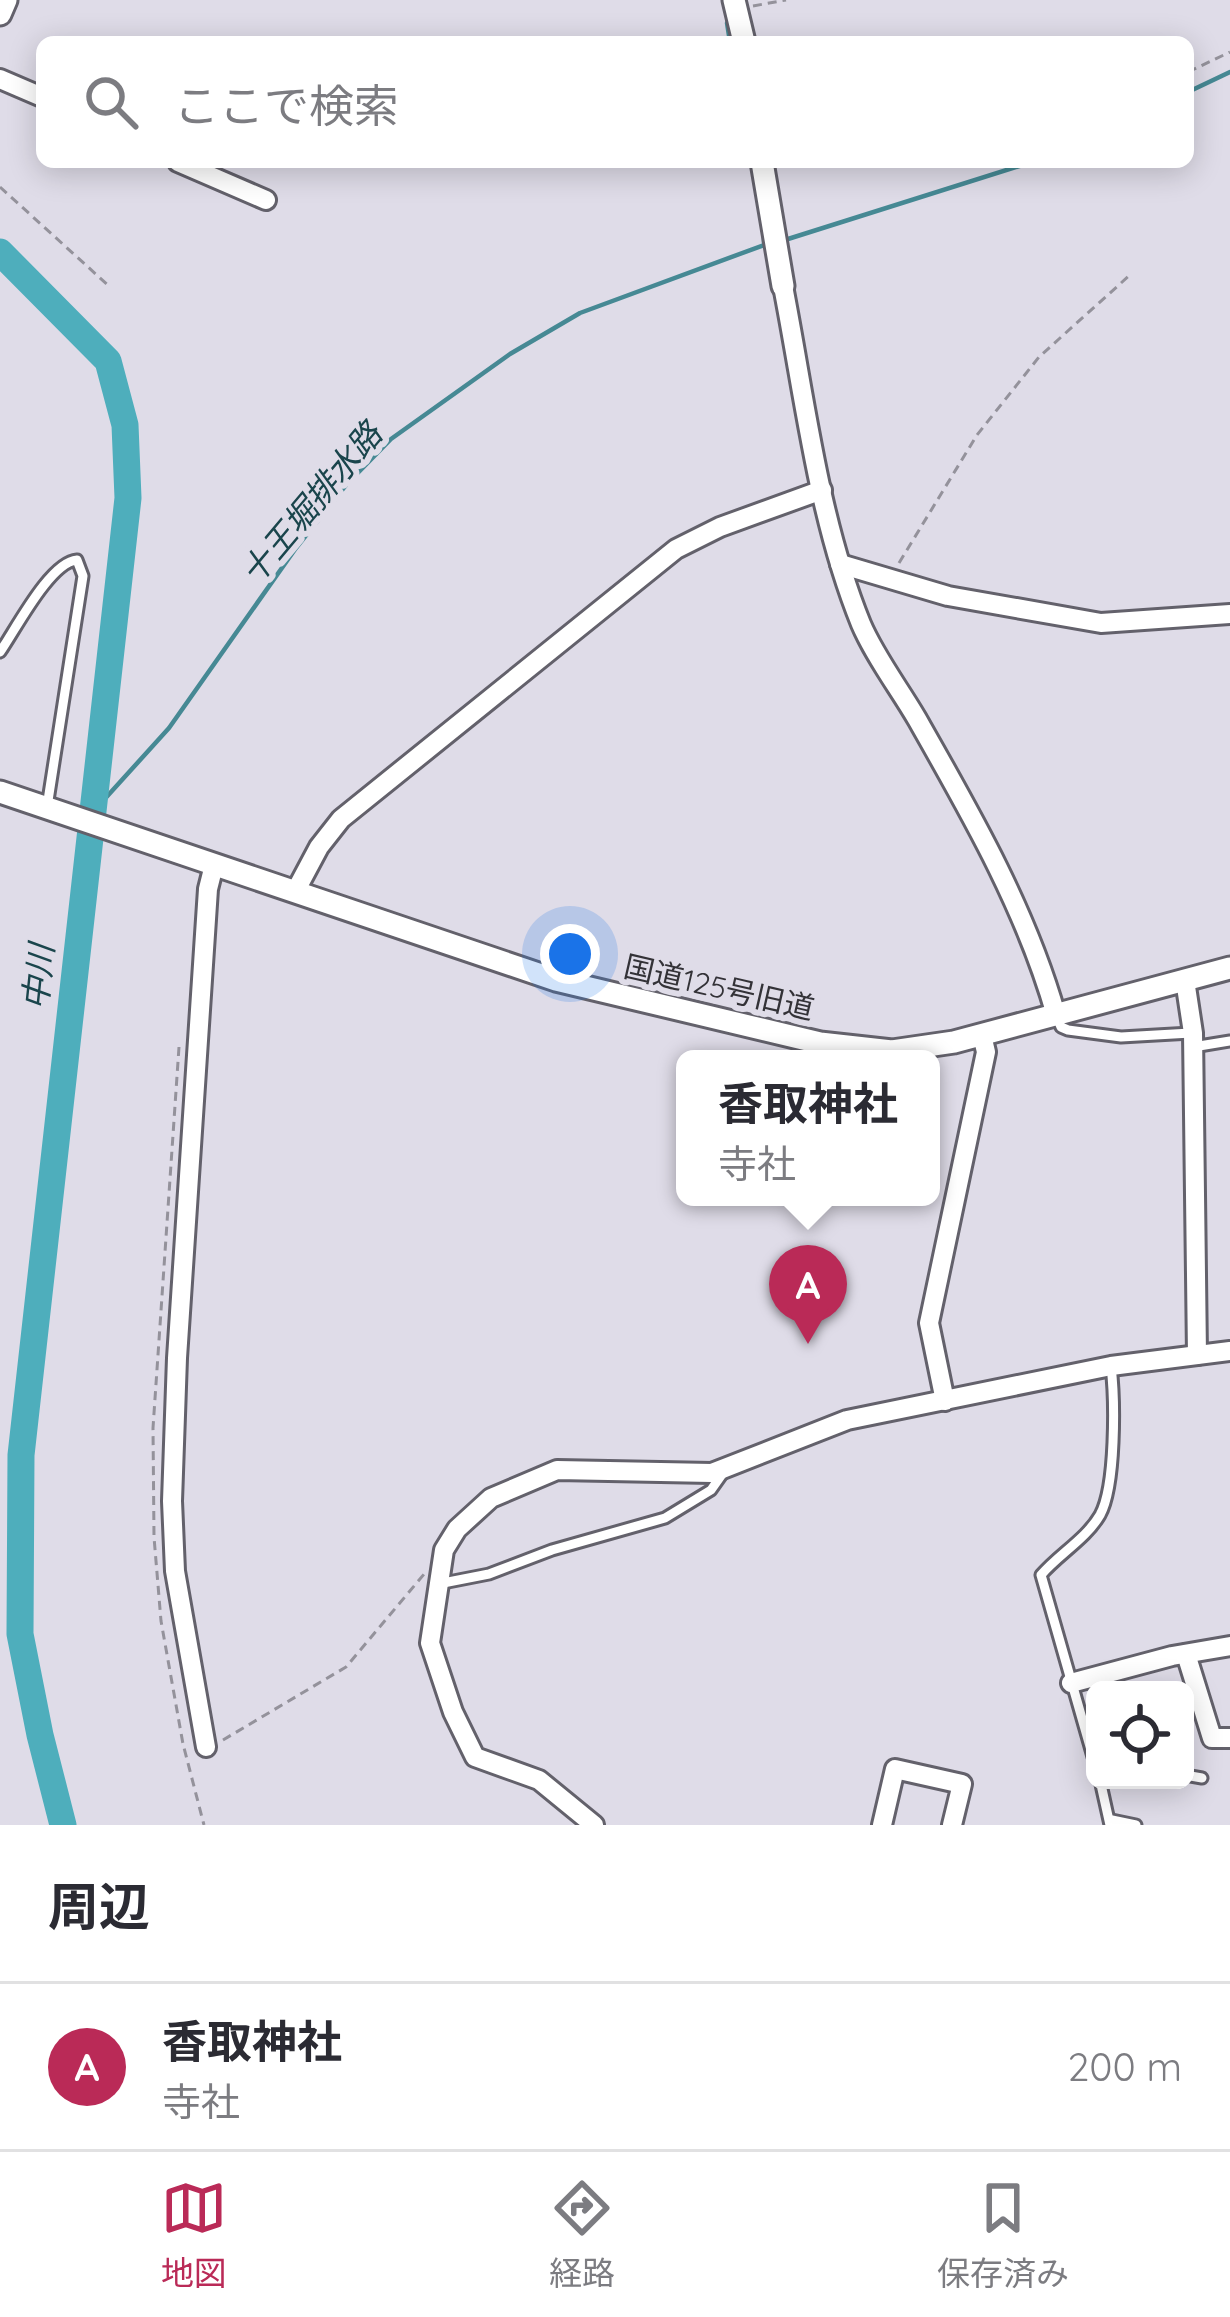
<!DOCTYPE html>
<html lang="ja">
<meta charset="utf-8">
<style>
body{margin:0;font-family:Quicksand,"Noto Sans JP",sans-serif;background:#f7f7f7;color:#2b2b33}
.controls{position:absolute;right:36px;bottom:36px;display:grid;overflow:hidden;border-radius:18px;box-shadow:0 6px 30px #0003}
.controls button{width:108px;height:108px;display:grid;place-items:center;padding:0;border:0;border-bottom:3px solid #e1e1e2;background:#fff;color:#2b2b33;font:60px sans-serif}
.you{position:absolute;left:570px;top:954px;width:42px;height:42px;margin:-30px;border:9px solid #fff;border-radius:50%;background:#1a73e8;box-shadow:0 0 0 18px #1a73e833}
.badge{display:grid;place-items:center;width:78px;height:78px;border-radius:50%;background:#ba2a57;color:#fff;font-size:39px;font-weight:700}
.pin{position:absolute;translate:-50% -99px;filter:drop-shadow(0 3px 6px #0008)}
.pin::after{content:'';position:absolute;top:63px;width:42px;height:36px;background:inherit;clip-path:polygon(0 0,100% 0,50% 100%)}
.popup{position:absolute;left:676px;top:1050px;width:264px;height:156px;box-sizing:border-box;display:grid;place-content:center;border-radius:18px;background:#fff;filter:drop-shadow(0 3px 9px #0005);font-size:39px;white-space:nowrap;color:#7c7c81}
.popup b{font-size:45px;color:#2b2b33}
.popup::after{content:'';position:absolute;left:50%;top:100%;margin-left:-24px;border:24px solid transparent;border-top-color:#fff}
.list{margin:0;padding:0;list-style:none}
h2{display:flex;justify-content:space-between;align-items:center;height:156px;margin:0;padding:0 48px;font-size:51px}
h2 small{font-size:39px;font-weight:400;color:#7c7c81}
.list li{display:grid;grid-template-columns:78px 1fr auto;gap:36px;align-items:center;box-sizing:border-box;height:168px;padding:0 48px;border-top:3px solid #e1e1e2}
.list b{display:block;font-size:45px;white-space:nowrap}
.list p{margin:0;font-size:39px;white-space:nowrap;color:#7c7c81}
.list em{font-size:39px;font-style:normal;color:#7c7c81}
.icon{flex:none;width:66px;height:66px;fill:none;stroke:currentColor;stroke-width:2;stroke-linecap:round;stroke-linejoin:round}
.map{position:relative;flex:none;width:1230px;height:1825px;overflow:hidden}
.search{position:absolute;background:#fff;box-shadow:0 6px 30px #0003;left:36px;right:36px;top:36px;height:132px;display:flex;align-items:center;gap:30px;box-sizing:border-box;padding:0 42px;border-radius:18px;color:#7c7c81;font-size:45px}
.sheet{height:324px;background:#fff}
nav{display:flex;justify-content:space-around;align-items:center;box-sizing:border-box;height:168px;border-top:3px solid #e1e1e2;background:#fff;font-size:33px;color:#7c7c81}
nav a{display:grid;justify-items:center;gap:6px}
nav .on{color:#ba2a57}
.map>svg:first-child{display:block}
.lines{fill:none;stroke-linecap:round;stroke-linejoin:round}
.stream{stroke:#468994;stroke-width:4.5}
.river{stroke:#4eaebc;stroke-width:27}
.service-casing{stroke:#63616b;stroke-width:15}
.minor-casing{stroke:#63616b;stroke-width:24}
.tertiary-casing{stroke:#63616b;stroke-width:27}
.path{stroke:#94929b;stroke-width:3;stroke-dasharray:9 6;stroke-linecap:butt}
.service{stroke:#fff;stroke-width:9}
.minor{stroke:#fff;stroke-width:18}
.tertiary{stroke:#fff;stroke-width:21}
.labels{text-anchor:middle;stroke-width:12;stroke-linejoin:round;paint-order:stroke}
.street-label{font-size:30px;fill:#333237;stroke:#dfdce8}
.water-label{font-size:33px;font-style:italic;fill:#1a454c;stroke:#dfdce8}
</style>
<div class="map">
<svg width="1230" height="1825" viewBox="0 0 1230 1825">
<rect width="100%" height="100%" fill="#dfdce8"/>
<g class="lines">
<g class="stream">
<path d="M727,23L730,42"/>
<path d="M1188,92L1230,72"/>
<path d="M788,239L1032,162"/>
<path d="M92,813L169,728L296,548L346,485L391,439L510,354L580,313L764,245V231"/>
</g>
<path class="river" d="M0,252L108,361L125,425L128,498L21,1455L20,1634L40,1735L63,1825"/>
<g class="service-casing">
<g id="service">
<path d="M0,652C16,629 50,562 77,560L83,576L47,807"/>
<path d="M1056,1015L1061,1027L1068,1030L1121,1037L1191,1033"/>
<path d="M1193,1047L1230,1041"/>
<path d="M438,1584L489,1574L552,1550L665,1518L711,1490L723,1473"/>
<path d="M1095,1764L1041,1575C1059,1554 1086,1539 1100,1515C1116,1486 1115,1400 1111,1366"/>
<path d="M1185,1775L1202,1778"/>
<path d="M1100,1780L1110,1825"/>
<path d="M1112,1820L1136,1825"/>
</g>
</g>
<g class="minor-casing">
<g id="minor">
<path d="M0,79L42,97"/>
<path d="M178,162L266,200"/>
<path d="M783,286C805,399 818,518 861,624C875,657 899,688 917,719C971,814 1026,909 1056,1015"/>
<path d="M840,564L948,596L1101,623L1230,614"/>
<path d="M295,892L319,847L341,819L676,549L720,527L822,490"/>
<path d="M1185,980L1193,1033L1197,1355"/>
<path d="M945,1401L929,1323L986,1052L982,1035"/>
<path d="M1186,1654L1212,1738H1230"/>
<path d="M1071,1683L1172,1656L1230,1646"/>
<path d="M206,1747L175,1571L172,1501L177,1358L208,889L214,865"/>
<path d="M594,1825L539,1780L475,1757L453,1712L430,1643L444,1550L457,1529L491,1498L557,1470L712,1473L847,1420L1111,1366L1230,1351"/>
<path d="M882,1825L895,1769L962,1784L952,1825"/>
</g>
</g>
<g class="tertiary-casing">
<g id="tertiary">
<path d="M734,0L744,42"/>
<path d="M0,14L6,0"/>
<path d="M762,162L783,286"/>
<path d="M0,792L556,980L820,1043L892,1051L954,1042L1230,968"/>
</g>
</g>
<g class="path">
<path d="M753,6L786,0"/>
<path d="M1188,72L1230,52"/>
<path d="M0,187L110,287"/>
<path d="M899,563L977,435L1039,357L1131,274"/>
<path d="M179,1047L153,1428L154,1537L161,1621L183,1744L204,1825"/>
<path d="M223,1740L346,1667L425,1573"/>
</g>
<use href="#service" class="service"/>
<use href="#minor" class="minor"/>
<use href="#tertiary" class="tertiary"/>
</g>
<g class="labels">
<g class="street-label">
<text transform="translate(719 988) rotate(13)" y="10">国道125号旧道</text>
</g>
<g class="water-label">
<text transform="translate(311 503) rotate(-50)" y="12">十王堀排水路</text>
<text transform="translate(38 977) rotate(-84)" y="12">中川</text>
</g>
</g>
</svg>
<div class="controls">
<button><svg class="icon" aria-label="locate" viewBox="0 0 24 24"><circle cx="12" cy="12" r="6"/><path d="M12 2v4M12 18v4M2 12h4M18 12h4"/></svg></button>
</div>
<div class="you"></div>
<div class="pin badge" style="left:808px;top:1344px">A</div>
<div class="popup"><b>香取神社</b>寺社</div>
<div class="search"><svg class="icon" aria-label="search" viewBox="0 0 24 24"><circle cx="10" cy="10" r="6"/><path d="M15 15l6 6"/></svg>ここで検索</div>
</div>
<section class="sheet">
<h2>周辺<small></small></h2>
<ul class="list">
<li><span class="badge">A</span><div><b>香取神社</b><p>寺社</p></div><em>200 m</em></li>
</ul>
</section>
<nav>
<a class="on"><svg class="icon" aria-label="map" viewBox="0 0 24 24"><path d="M3 6l6-2 6 2 6-2v14l-6 2-6-2-6 2zM9 4v14M15 6v14"/></svg>地図</a>
<a><svg class="icon" aria-label="directions" viewBox="0 0 24 24"><path d="M12 3l9 9-9 9-9-9zM9 14v-3h6M13 9l2 2-2 2"/></svg>経路</a>
<a><svg class="icon" aria-label="saved" viewBox="0 0 24 24"><path d="M7 4h10v16l-5-4-5 4z"/></svg>保存済み</a>
</nav>
